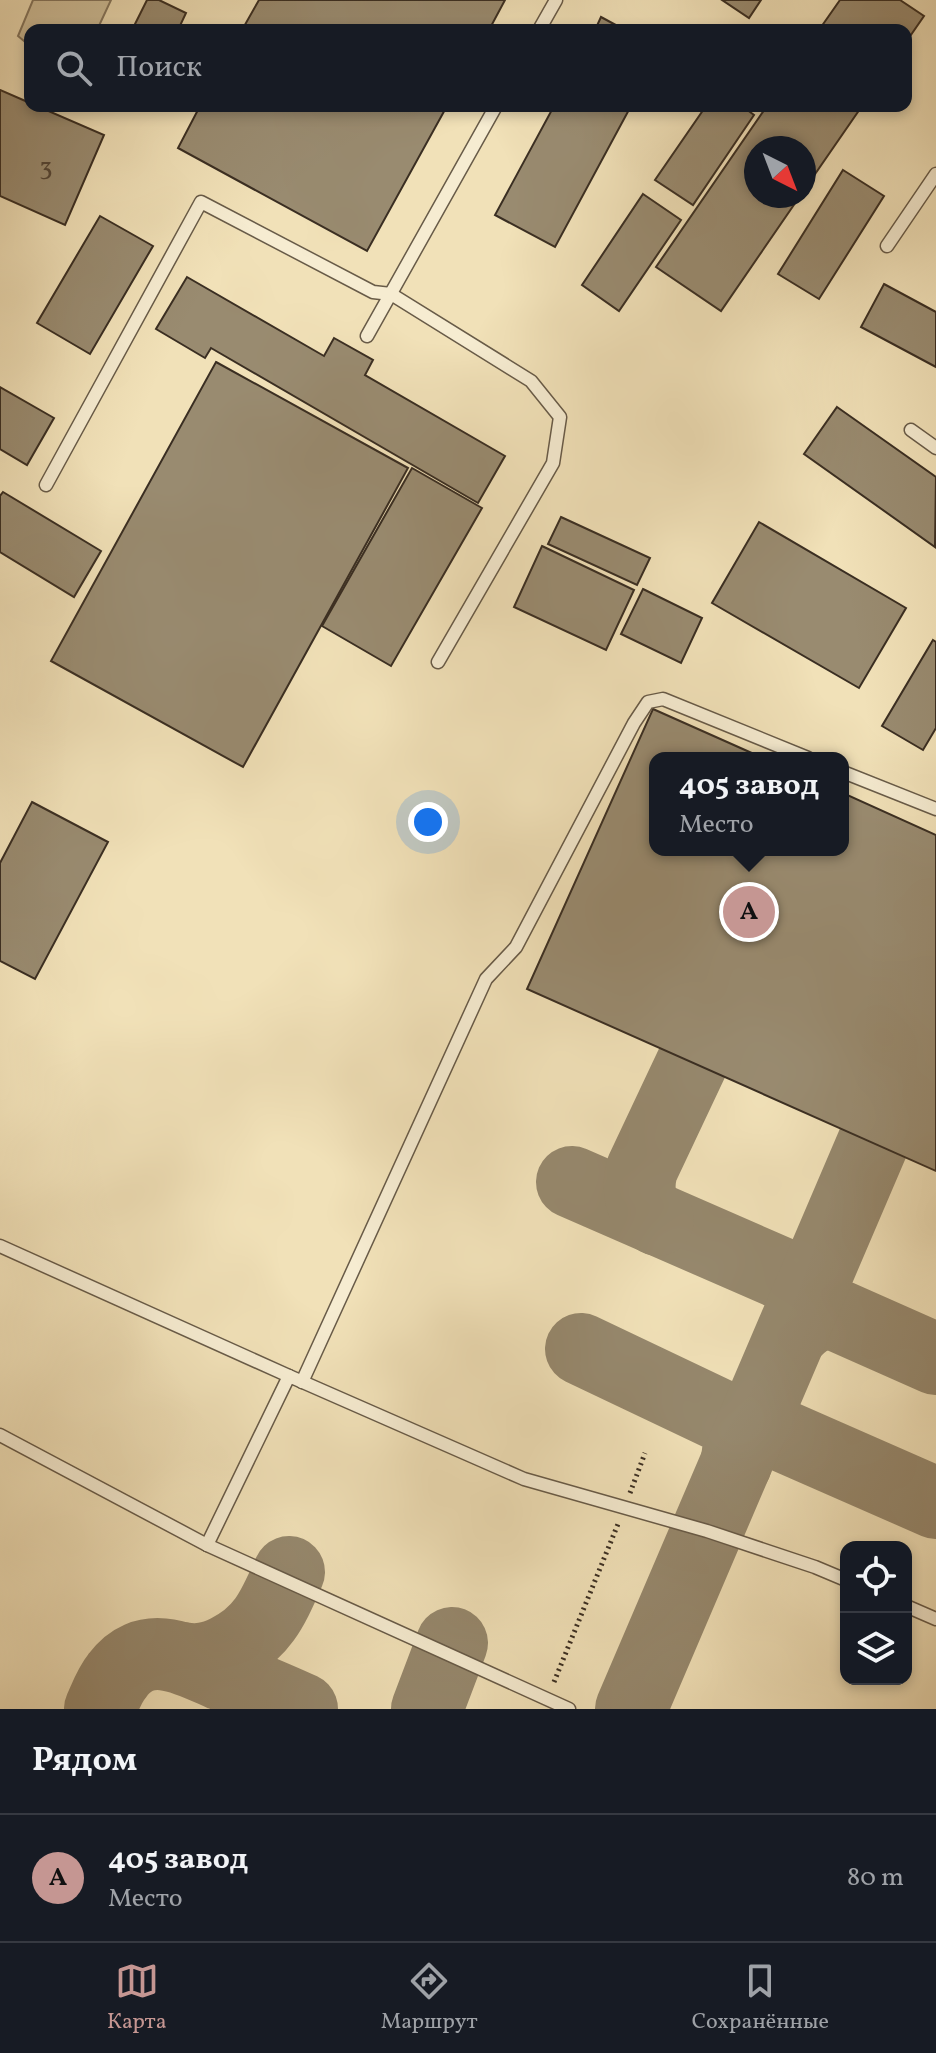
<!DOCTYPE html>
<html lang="ru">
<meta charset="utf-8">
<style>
body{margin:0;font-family:Vollkorn,serif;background:#20242c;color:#f1f3f6}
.controls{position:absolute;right:24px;bottom:24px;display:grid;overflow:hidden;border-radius:16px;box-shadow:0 4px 12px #0003}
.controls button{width:72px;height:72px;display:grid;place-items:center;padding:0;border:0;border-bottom:2px solid #363941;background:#171b24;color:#f1f3f6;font:40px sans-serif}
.compass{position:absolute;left:744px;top:136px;width:72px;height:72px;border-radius:50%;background:#171b24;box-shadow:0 4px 12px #0003;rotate:138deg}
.you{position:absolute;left:428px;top:822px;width:28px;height:28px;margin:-20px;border:6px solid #fff;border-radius:50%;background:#1a73e8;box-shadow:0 0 0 12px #1a73e833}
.badge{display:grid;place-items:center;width:52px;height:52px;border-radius:50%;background:#c59692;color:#111;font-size:26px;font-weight:700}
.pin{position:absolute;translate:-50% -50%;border:4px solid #fff;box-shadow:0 2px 8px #0006}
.popup{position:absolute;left:649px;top:752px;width:200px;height:104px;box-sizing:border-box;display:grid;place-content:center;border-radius:16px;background:#171b24;filter:drop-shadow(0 2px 6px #0005);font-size:26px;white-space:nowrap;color:#9ea1a6}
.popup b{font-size:30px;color:#f1f3f6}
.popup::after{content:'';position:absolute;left:50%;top:100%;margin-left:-16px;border:16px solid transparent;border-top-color:#171b24}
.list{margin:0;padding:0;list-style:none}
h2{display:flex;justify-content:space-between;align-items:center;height:104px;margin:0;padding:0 32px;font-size:34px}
h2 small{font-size:26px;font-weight:400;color:#9ea1a6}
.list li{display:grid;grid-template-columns:52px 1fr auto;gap:24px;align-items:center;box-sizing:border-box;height:128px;padding:0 32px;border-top:2px solid #363941}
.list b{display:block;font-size:30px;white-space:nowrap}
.list p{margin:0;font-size:26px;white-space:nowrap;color:#9ea1a6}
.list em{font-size:26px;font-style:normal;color:#9ea1a6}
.icon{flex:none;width:44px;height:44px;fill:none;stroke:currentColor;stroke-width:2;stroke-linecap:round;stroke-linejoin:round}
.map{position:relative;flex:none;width:936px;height:1709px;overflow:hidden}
.search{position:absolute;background:#171b24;box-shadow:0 4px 12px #0003;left:24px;right:24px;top:24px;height:88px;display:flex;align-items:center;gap:20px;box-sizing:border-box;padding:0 28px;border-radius:16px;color:#9ea1a6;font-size:30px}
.sheet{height:232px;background:#171b24}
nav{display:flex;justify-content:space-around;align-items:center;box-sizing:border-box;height:112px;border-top:2px solid #363941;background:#171b24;font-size:22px;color:#9ea1a6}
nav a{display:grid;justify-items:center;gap:4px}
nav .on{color:#c59692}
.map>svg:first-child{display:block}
.green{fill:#d2c39e;stroke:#867860;stroke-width:2}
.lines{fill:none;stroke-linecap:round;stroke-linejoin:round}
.taxiway{stroke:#96886d;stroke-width:72}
.building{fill:#998b70;stroke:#3a2e22;stroke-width:2}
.lane-casing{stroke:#685b48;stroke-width:15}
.path{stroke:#3a2e22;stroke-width:5;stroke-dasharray:2 4;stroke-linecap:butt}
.lane{stroke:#f6ecd1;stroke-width:12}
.labels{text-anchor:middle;stroke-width:7;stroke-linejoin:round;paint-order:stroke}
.number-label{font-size:26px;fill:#524536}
</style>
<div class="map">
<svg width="936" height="1709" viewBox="0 0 936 1709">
<rect width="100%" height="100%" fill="#f1e1b8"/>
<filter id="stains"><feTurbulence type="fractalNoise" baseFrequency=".0025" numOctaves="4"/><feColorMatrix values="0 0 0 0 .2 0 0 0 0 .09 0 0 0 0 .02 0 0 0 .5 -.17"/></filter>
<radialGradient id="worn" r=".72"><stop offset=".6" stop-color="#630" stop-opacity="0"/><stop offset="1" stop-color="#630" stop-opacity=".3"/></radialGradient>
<path class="green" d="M33,0H111L97,30H30V46L18,36Z"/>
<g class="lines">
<g class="taxiway">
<path d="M572,1182L792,1278"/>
<path d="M658,1220C639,1209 637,1189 642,1169L692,1063"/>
<path d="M792,1334C807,1319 817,1311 839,1316L936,1359"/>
<path d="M581,1349L724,1417C740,1430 740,1444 736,1464"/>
<path d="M744,1447L757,1433L774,1432L936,1503"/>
<path d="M182,1658C199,1661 211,1658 226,1651C263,1633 273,1608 289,1572"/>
<path d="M100,1709C105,1698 109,1686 117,1676C146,1636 188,1660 222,1675C249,1686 276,1697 302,1709"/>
<path d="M427,1709L452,1643"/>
<path d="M631,1709L873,1143"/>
</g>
</g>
<g class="building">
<path d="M147,0H159L186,13L178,30H132Z"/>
<path d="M259,0H505L489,30H242Z"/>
<path d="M722,0H761L749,18Z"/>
<path d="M840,0H900L924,16L906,42V30H819Z"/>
<path d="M601,17L625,30H595Z"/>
<path d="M0,90L30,103V106H37L104,135L65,225L0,196Z"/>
<path d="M200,106H447L367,251L178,148Z"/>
<path d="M554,106H631L555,247L495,215Z"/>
<path d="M706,106H742L754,115L693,205L655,180Z"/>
<path d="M767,106H862L804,190V148H756V196H800L721,311L656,267Z"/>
<path d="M843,170L884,196L819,299L778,274Z"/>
<path d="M643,194L681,220L619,311L582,285Z"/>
<path d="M100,216L153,246L90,354L37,323Z"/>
<path d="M187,277L324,356L334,338L373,360L365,375L505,456L478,503L211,348L205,358L156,329Z"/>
<path d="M884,284L936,312V367L861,327Z"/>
<path d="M216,362L408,468L243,767L51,661Z"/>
<path d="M0,387L54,418L27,465L0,449Z"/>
<path d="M837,407L936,477L935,547L804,454Z"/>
<path d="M412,468L482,508L391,666L322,626Z"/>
<path d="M3,492L101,551L74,597L0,552V496Z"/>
<path d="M561,517L650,558L637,585L548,544Z"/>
<path d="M759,522L906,608L859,688L712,603Z"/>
<path d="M542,546L634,590L606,650L514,607Z"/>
<path d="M643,589L702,618L681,663L621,634Z"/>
<path d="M933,640L936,642V728L923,750L882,726Z"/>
<path d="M653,709L763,758H655V850H843V793L936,835V1171L527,989Z"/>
<path d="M32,802L108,842L35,979L0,961V863Z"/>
</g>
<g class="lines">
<g class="lane-casing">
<g id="lane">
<path d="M539,30L556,0"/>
<path d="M887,246L936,174"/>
<path d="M367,336L496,106"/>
<path d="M911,430L936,448"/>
<path d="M46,485L201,202L373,292L391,294L531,381L560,417L553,463L438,662"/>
<path d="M843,772L936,809"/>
<path d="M0,1246L289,1376"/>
<path d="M302,1382L486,979L516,947L634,723L648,702L663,699L808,758"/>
<path d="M0,1435L207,1545L569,1709"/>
<path d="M207,1545L289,1376L524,1479L707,1531L815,1567L846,1580"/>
<path d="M906,1606L936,1619"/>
</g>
</g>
<g class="path">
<path d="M630,1493L645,1453"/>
<path d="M554,1682L618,1524"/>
</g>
<use href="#lane" class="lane"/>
</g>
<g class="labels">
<g class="number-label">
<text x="46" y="175">3</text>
</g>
</g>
<rect width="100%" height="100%" filter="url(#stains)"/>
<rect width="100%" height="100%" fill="url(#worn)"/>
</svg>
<div class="controls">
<button><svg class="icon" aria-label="locate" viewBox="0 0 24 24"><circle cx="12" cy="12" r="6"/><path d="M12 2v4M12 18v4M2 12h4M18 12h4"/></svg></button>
<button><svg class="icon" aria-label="layers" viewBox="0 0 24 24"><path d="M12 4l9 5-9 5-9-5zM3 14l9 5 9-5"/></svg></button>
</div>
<svg class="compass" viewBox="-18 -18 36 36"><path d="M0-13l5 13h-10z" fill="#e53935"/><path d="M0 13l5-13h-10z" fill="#9ea1a6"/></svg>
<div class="you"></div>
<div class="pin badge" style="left:749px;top:912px">A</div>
<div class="popup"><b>405 завод</b>Место</div>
<div class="search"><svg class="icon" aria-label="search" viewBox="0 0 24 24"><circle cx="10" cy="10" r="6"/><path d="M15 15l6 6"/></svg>Поиск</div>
</div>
<section class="sheet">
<h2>Рядом<small></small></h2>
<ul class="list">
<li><span class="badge">A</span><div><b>405 завод</b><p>Место</p></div><em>80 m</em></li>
</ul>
</section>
<nav>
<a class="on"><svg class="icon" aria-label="map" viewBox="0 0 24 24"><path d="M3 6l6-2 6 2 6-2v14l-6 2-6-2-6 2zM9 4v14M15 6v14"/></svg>Карта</a>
<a><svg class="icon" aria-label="directions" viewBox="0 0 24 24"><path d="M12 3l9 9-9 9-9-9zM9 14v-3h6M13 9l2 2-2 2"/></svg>Маршрут</a>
<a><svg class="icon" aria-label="saved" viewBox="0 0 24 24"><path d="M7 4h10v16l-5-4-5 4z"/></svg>Сохранённые</a>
</nav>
